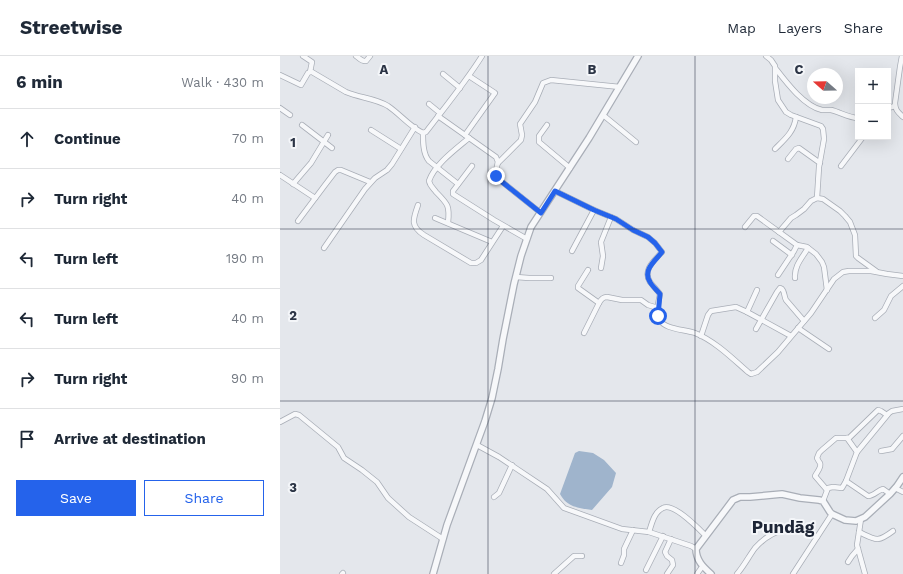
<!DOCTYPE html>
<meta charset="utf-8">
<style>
body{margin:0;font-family:"Work Sans",sans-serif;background:#f2f2f3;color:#1f2937}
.controls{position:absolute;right:12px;top:12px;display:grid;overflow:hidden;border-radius:0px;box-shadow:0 4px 16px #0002}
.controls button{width:36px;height:36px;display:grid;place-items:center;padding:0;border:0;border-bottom:1px solid #e0e1e3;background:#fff;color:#1f2937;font:20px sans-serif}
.compass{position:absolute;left:527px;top:12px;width:36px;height:36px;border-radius:50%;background:#fff;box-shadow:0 4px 16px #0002;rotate:290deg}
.stop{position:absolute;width:12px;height:12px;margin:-9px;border:3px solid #2563eb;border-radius:50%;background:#fff}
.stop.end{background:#2563eb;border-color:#fff;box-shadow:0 1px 4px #0008}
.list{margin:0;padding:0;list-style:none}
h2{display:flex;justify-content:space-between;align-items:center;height:52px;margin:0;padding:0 16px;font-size:17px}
h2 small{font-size:13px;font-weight:400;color:#747a83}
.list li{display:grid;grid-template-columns:26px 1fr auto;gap:12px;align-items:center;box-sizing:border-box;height:60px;padding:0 16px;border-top:1px solid #e0e1e3}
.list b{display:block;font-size:15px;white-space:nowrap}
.list em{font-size:13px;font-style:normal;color:#747a83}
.actions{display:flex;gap:8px;padding:12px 16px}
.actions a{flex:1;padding:9px 0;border:1px solid #2563eb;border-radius:0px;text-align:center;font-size:14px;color:#2563eb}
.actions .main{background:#2563eb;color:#fff}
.icon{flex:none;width:22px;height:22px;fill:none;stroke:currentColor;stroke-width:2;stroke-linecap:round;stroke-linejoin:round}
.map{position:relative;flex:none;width:623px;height:518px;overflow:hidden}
header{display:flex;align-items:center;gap:24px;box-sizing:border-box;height:56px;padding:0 20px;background:#fff;border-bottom:1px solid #e0e1e3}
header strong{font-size:19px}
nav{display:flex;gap:22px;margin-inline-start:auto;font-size:14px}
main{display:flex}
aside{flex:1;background:#fff}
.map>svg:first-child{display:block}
.water{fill:#9fb4cc}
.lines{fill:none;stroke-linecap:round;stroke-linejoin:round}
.minor-casing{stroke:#a9aeb7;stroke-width:6}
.tertiary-casing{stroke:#a9aeb7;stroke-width:8}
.minor{stroke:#f7f8fa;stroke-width:4.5}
.tertiary{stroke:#f7f8fa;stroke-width:5.5}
.route{stroke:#2563eb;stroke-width:5}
.grid{fill:none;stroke:#2b3445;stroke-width:1;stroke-opacity:0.55}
.labels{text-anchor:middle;stroke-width:4;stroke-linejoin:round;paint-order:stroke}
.district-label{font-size:17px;font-weight:bold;fill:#1d2536;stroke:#f4f6f9}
.grid-label{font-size:13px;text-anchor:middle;font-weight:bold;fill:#2b3445;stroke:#f4f6f9;stroke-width:4;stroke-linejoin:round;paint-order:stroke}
</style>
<header>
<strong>Streetwise</strong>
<nav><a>Map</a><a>Layers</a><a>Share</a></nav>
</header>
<main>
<aside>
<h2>6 min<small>Walk · 430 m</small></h2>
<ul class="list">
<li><svg class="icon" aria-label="ahead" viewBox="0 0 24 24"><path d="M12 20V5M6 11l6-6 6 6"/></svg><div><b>Continue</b></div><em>70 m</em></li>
<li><svg class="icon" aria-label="right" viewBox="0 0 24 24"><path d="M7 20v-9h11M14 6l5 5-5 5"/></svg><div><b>Turn right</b></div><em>40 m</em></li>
<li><svg class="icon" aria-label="left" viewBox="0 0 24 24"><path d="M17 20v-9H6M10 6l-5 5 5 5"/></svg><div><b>Turn left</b></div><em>190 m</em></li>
<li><svg class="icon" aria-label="left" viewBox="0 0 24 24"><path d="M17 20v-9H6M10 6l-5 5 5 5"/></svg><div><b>Turn left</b></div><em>40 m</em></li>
<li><svg class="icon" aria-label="right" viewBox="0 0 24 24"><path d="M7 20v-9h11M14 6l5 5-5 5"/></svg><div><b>Turn right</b></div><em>90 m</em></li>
<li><svg class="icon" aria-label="arrive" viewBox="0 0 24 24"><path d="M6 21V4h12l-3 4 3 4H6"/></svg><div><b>Arrive at destination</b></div></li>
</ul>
<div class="actions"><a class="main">Save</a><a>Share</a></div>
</aside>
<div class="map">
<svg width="623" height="518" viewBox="0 0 623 518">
<rect width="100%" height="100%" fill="#e4e7ec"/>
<path class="water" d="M299,395L313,397L324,404L336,417L332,431L312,454C298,452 287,451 280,438L295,397Z"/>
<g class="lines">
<g class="minor-casing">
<g id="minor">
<path d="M23,0L32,6L30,16"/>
<path d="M76,0C79,2 82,6 86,5L90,0"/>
<path d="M486,0L491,4L495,10V25L498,44L506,56L511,59L541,70L543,73L544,83L539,111L537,142"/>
<path d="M622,0L620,11L615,47C615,54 618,56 623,61"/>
<path d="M496,13C506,26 524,50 542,54C545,54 548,54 551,54C560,56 569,62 578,62"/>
<path d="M163,18L180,32"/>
<path d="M0,19L21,29L28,17L30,16H32L66,36C80,42 95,42 108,50C120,58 130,71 143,77L146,76C165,51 185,27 202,0"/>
<path d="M149,48L160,57"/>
<path d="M0,52L10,59"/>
<path d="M608,52L615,50"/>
<path d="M323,59L356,86"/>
<path d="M158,60L216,101L218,106C216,115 214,116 221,125L261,157"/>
<path d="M22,69L52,92"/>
<path d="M267,69L259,80V86L290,112"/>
<path d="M91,74L121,93"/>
<path d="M143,77C143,86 143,98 149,105L178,128"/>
<path d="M185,79L215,37L189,20"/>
<path d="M495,93C505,83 514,76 516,61"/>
<path d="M508,103L516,93L519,92L540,107"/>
<path d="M218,107L241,84L242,79L240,68L255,46L263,27L271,24L340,31"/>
<path d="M192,110L173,135V138L214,164L247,183"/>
<path d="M561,110L583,81"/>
<path d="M0,119L35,142"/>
<path d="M13,128L31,107L48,79"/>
<path d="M275,135L314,154L336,163L353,174L368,181L375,187L382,196C375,204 362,214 370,226C373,230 377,234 380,238C379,245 375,256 379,263C385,274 404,273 415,277C435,285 452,302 468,316L471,318L477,316L498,296L531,257L554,223L563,216L569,215H591L607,218L623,220"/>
<path d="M138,149C133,163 130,170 144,179L191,207H196L201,204L223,170"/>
<path d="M155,162L212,186"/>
<path d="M18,165L45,129L55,116L58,114H61L90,126"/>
<path d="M168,167C170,150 168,148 156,136C153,132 150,130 149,125C154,109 176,93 189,82"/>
<path d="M465,171L474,160H477L517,189L527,191L536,198L542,206L544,211L547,234"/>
<path d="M499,176L511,162L516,159L524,153L531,145L537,142L543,143L560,155L565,160L570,166L575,179L576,200L578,202L596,215"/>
<path d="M493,185L512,199"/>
<path d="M44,192L85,133L95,122L107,114L112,108L135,71"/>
<path d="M292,195L314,154"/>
<path d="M321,212L323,200L321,186L331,161"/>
<path d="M308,214L298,230V232L319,247"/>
<path d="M498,219L514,195L517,189"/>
<path d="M236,221L249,222H271"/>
<path d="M515,222C514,210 522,202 528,192"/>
<path d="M477,234L467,256L511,280"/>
<path d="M595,262L604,254L611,240L623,230"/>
<path d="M518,272L549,293"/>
<path d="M476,273L497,236L500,232L502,233C505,236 504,241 506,244L524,265"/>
<path d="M304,277L319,247C321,243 323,241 327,241L342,244H361L368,249L378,252"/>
<path d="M421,280L428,259L431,255L456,251L467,256"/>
<path d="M0,366L15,358L19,359L58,391L64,402L82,414L97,426L108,442L129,461L163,483"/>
<path d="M197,389L219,401L267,433L284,452L342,473L369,476L411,490L416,493"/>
<path d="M601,395L612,393L623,380"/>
<path d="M577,396L609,357L612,355L623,353"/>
<path d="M566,425L577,396L567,382"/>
<path d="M615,432L623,436"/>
<path d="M547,434L535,420C537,416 542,411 540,407C539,406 538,404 537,402L539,397L542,394L556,382H569L598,354L601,355L607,359"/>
<path d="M214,441L219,437L232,409"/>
<path d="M543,445L548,432L553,431L562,432L566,425L588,440C594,440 598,434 603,433L610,438"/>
<path d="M581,463L577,489L585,518"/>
<path d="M369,476C372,467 374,456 383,452C393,446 419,473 426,480"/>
<path d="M579,476C596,484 597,487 613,475"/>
<path d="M568,506L572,500L578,493"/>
<path d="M341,507L344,499V493L353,474"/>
<path d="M366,514L383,480"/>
<path d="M62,518L63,517"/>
<path d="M274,518L294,500H302"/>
<path d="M387,518L393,509L392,504L387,500L385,496L391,483"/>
<path d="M417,518L422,511"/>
<path d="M457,518C464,510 469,500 475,492C492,473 515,466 537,481"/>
<path d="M513,518L552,458"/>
</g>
</g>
<g class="tertiary-casing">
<g id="tertiary">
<path d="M153,518L167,469L205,365L212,342L218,313L223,283L234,228L241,200L251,171L309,82L358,0"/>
<path d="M431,518C423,511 416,504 416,493L450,448L453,444L460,441H470L502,438L520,442L539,444L543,445L550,456L552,458L565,464L576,465L585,461L610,438L617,430L623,421"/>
</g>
</g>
<use href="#minor" class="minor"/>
<use href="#tertiary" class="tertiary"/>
</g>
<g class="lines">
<path class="route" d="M216,120L221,125L261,157L275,135L314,154L336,163L353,174L368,181L375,187L382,196C376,204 362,214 370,226C372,230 377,234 380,238L378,260"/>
</g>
<path class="grid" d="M208,0V518M415,0V518M0,173H623M0,345H623"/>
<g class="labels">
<g class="district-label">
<text x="503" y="477">Pundāg</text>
</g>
</g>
<g class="grid-label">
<text x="104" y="18">A</text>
<text x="312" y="18">B</text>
<text x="519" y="18">C</text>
<text x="13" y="91">1</text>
<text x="13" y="264">2</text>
<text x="13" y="436">3</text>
</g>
</svg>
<div class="controls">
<button>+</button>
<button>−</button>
</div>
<svg class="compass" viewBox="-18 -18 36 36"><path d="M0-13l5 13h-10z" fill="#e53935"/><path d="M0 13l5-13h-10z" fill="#747a83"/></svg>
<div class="stop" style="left:378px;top:260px"></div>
<div class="stop end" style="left:216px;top:120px"></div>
</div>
</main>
